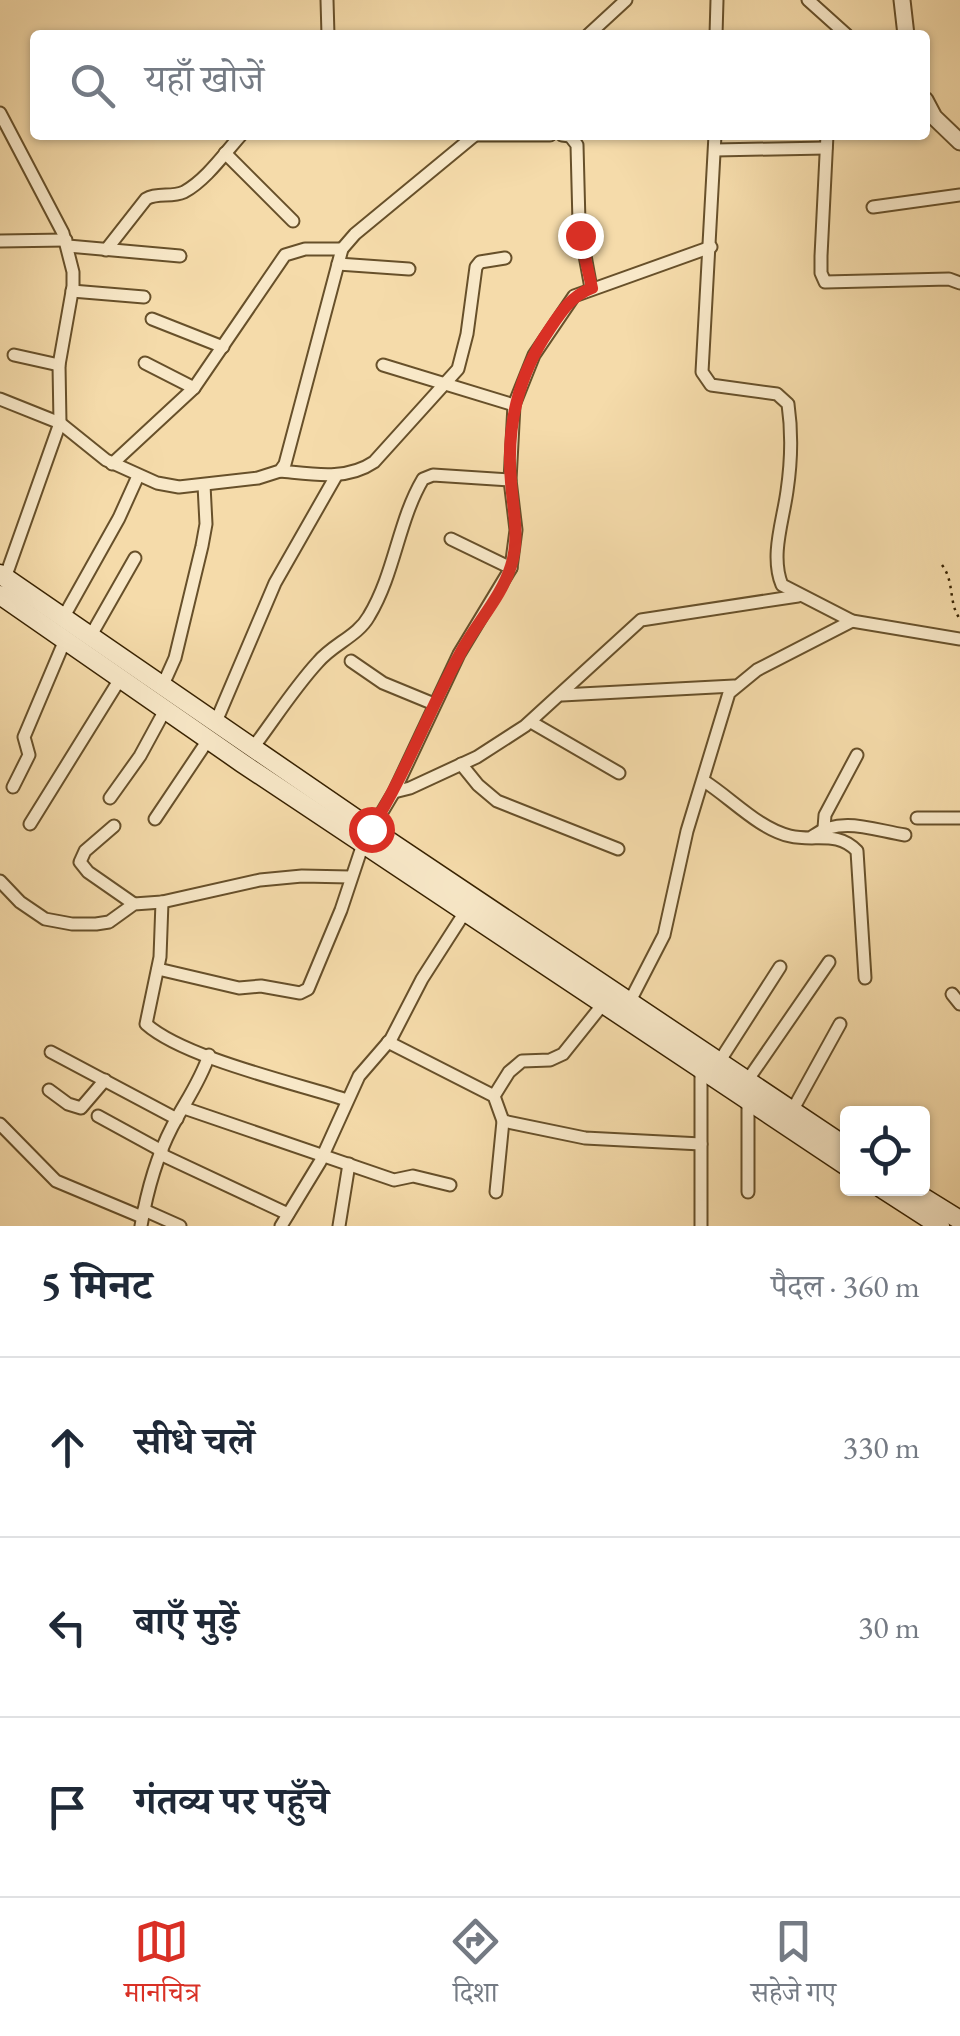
<!DOCTYPE html>
<html lang="hi">
<meta charset="utf-8">
<style>
body{margin:0;font-family:"EB Garamond","Noto Serif Devanagari",serif;background:#f6f6f7;color:#1f2937}
.controls{position:absolute;right:30px;bottom:30px;display:grid;overflow:hidden;border-radius:10px;box-shadow:0 2px 8px #0004}
.controls button{width:90px;height:90px;display:grid;place-items:center;padding:0;border:0;border-bottom:2px solid #e0e1e3;background:#fff;color:#1f2937;font:50px sans-serif}
.stop{position:absolute;width:30px;height:30px;margin:-22px;border:8px solid #d93025;border-radius:50%;background:#fff}
.stop.end{background:#d93025;border-color:#fff;box-shadow:0 2px 10px #0008}
.list{margin:0;padding:0;list-style:none}
h2{display:flex;justify-content:space-between;align-items:center;height:130px;margin:0;padding:0 40px;font-size:42px}
h2 small{font-size:32px;font-weight:400;color:#747a83}
.list li{display:grid;grid-template-columns:65px 1fr auto;gap:30px;align-items:center;box-sizing:border-box;height:180px;padding:0 40px;border-top:2px solid #e0e1e3}
.list b{display:block;font-size:38px;white-space:nowrap}
.list em{font-size:32px;font-style:normal;color:#747a83}
.icon{flex:none;width:55px;height:55px;fill:none;stroke:currentColor;stroke-width:2;stroke-linecap:round;stroke-linejoin:round}
.map{position:relative;flex:none;width:960px;height:1226px;overflow:hidden}
.search{position:absolute;background:#fff;box-shadow:0 2px 8px #0004;left:30px;right:30px;top:30px;height:110px;display:flex;align-items:center;gap:25px;box-sizing:border-box;padding:0 35px;border-radius:10px;color:#747a83;font-size:38px}
.sheet{height:670px;background:#fff}
nav{display:flex;justify-content:space-around;align-items:center;box-sizing:border-box;height:140px;border-top:2px solid #e0e1e3;background:#fff;font-size:28px;color:#747a83}
nav a{display:grid;justify-items:center;gap:5px}
nav .on{color:#d93025}
.map>svg:first-child{display:block}
.lines{fill:none;stroke-linecap:round;stroke-linejoin:round}
.minor-casing{stroke:#67502a;stroke-width:15}
.tertiary-casing{stroke:#67502a;stroke-width:19}
.secondary-casing{stroke:#382200;stroke-width:21}
.path{stroke:#382200;stroke-width:2.5;stroke-dasharray:2.5 5;stroke-linecap:butt}
.minor{stroke:#f8e8c8;stroke-width:11}
.tertiary{stroke:#f8e8c8;stroke-width:15}
.secondary{stroke:#f8e8c8;stroke-width:18}
.route{stroke:#d93025;stroke-width:12}
</style>
<div class="map">
<svg width="960" height="1226" viewBox="0 0 960 1226">
<rect width="100%" height="100%" fill="#f5dbaa"/>
<filter id="stains"><feTurbulence type="fractalNoise" baseFrequency=".002" numOctaves="4"/><feColorMatrix values="0 0 0 0 .2 0 0 0 0 .09 0 0 0 0 .02 0 0 0 .5 -.17"/></filter>
<radialGradient id="worn" r=".72"><stop offset=".6" stop-color="#630" stop-opacity="0"/><stop offset="1" stop-color="#630" stop-opacity=".3"/></radialGradient>
<g class="lines">
<g class="minor-casing">
<g id="minor">
<path d="M327,0L328,35"/>
<path d="M808,0L847,35"/>
<path d="M588,35L626,0"/>
<path d="M716,35L717,0"/>
<path d="M0,113L63,233L73,272V286L59,365L60,423L4,581"/>
<path d="M471,135H550"/>
<path d="M562,135L570,136L577,145L579,223L591,288"/>
<path d="M715,135L702,372L711,385L777,394L788,404C792,432 791,464 787,491C783,521 770,556 782,585L852,621L960,639"/>
<path d="M827,135L821,256V273L825,282L949,279L960,283"/>
<path d="M715,150L826,148"/>
<path d="M225,153L293,221"/>
<path d="M873,207L960,195"/>
<path d="M0,241L66,240"/>
<path d="M68,246L180,256"/>
<path d="M106,250L146,199C158,192 171,198 184,192C206,180 224,154 241,135"/>
<path d="M338,264L409,269"/>
<path d="M72,291L144,297"/>
<path d="M152,319L223,347"/>
<path d="M14,355L59,365"/>
<path d="M145,363L194,388"/>
<path d="M383,365L514,405"/>
<path d="M0,399L60,423L106,460L157,483L179,487L258,478L280,471L285,464L342,249L355,234L475,135"/>
<path d="M112,464L194,388L285,255L305,249H342"/>
<path d="M280,471C312,474 346,481 374,462L458,369L467,334L476,267L480,262L505,258"/>
<path d="M451,539L511,568"/>
<path d="M63,618L119,518L138,476"/>
<path d="M90,637L135,558"/>
<path d="M351,661L383,683L434,704"/>
<path d="M162,687L175,658L202,546L206,524L204,485"/>
<path d="M562,695L734,686"/>
<path d="M531,722L619,773"/>
<path d="M215,724L275,583L336,476"/>
<path d="M252,749C274,720 294,688 318,662C333,644 358,636 369,616C395,573 398,521 423,479L433,475L510,480"/>
<path d="M461,764L478,785L497,801L618,849"/>
<path d="M704,781C731,798 759,829 790,836C815,842 837,830 857,851L865,978"/>
<path d="M13,787L29,755L24,737L65,640"/>
<path d="M394,792L410,788L477,757L525,726L641,620L798,596"/>
<path d="M110,798L140,756L165,710"/>
<path d="M917,818H960"/>
<path d="M155,819L208,740"/>
<path d="M30,824L120,679"/>
<path d="M114,826L85,851L80,862L88,872L134,904"/>
<path d="M824,828L825,815L857,755"/>
<path d="M813,836C841,816 873,830 905,835"/>
<path d="M0,881L20,902L45,919L72,924H96L109,922L134,904L162,902L260,880L302,876L350,877"/>
<path d="M162,902L160,957L146,1024C184,1058 295,1083 347,1100"/>
<path d="M158,969L239,988L261,986L300,993L308,989L341,910L363,844L394,792L459,654L511,568L516,530L510,480L514,405L534,355L574,296L711,247"/>
<path d="M952,994L960,1004"/>
<path d="M630,1001L664,935L687,831L729,693L757,670L852,621"/>
<path d="M388,1042L494,1096L503,1121L496,1192"/>
<path d="M51,1052L177,1119"/>
<path d="M719,1062L780,967"/>
<path d="M747,1081L829,962"/>
<path d="M49,1090L68,1104L81,1108L105,1080"/>
<path d="M494,1096L509,1072L522,1061L550,1060L563,1054L603,1004"/>
<path d="M748,1101V1192"/>
<path d="M184,1108L394,1180L413,1176L450,1185"/>
<path d="M792,1111L840,1024"/>
<path d="M98,1116L162,1151"/>
<path d="M503,1121L585,1138L701,1144"/>
<path d="M0,1124L56,1181L142,1217"/>
<path d="M160,1154L288,1214"/>
<path d="M144,1210L180,1226"/>
<path d="M141,1226C147,1191 156,1158 172,1127C185,1102 200,1082 209,1055"/>
<path d="M281,1226L320,1162L359,1076L391,1039L422,979L465,912"/>
<path d="M339,1226L349,1164"/>
<path d="M701,1226V1070"/>
</g>
</g>
<g class="tertiary-casing">
<g id="tertiary">
<path d="M902,0L906,35"/>
<path d="M925,100L934,117L960,142"/>
</g>
</g>
<g class="secondary-casing">
<g id="secondary">
<path d="M0,574L371,829L848,1148"/>
<path d="M0,595L242,763L848,1167"/>
<path d="M881,1188L940,1226"/>
<path d="M908,1188L960,1220"/>
</g>
</g>
<path class="path" d="M942,565C955,582 948,603 960,619"/>
<use href="#minor" class="minor"/>
<use href="#tertiary" class="tertiary"/>
<use href="#secondary" class="secondary"/>
</g>
<g class="lines">
<path class="route" d="M371,829C406,773 429,710 461,652C476,624 502,596 511,566C520,538 513,510 511,482C506,428 518,375 549,330C561,312 571,296 592,288L580,235"/>
</g>
<rect width="100%" height="100%" filter="url(#stains)"/>
<rect width="100%" height="100%" fill="url(#worn)"/>
</svg>
<div class="controls">
<button><svg class="icon" aria-label="locate" viewBox="0 0 24 24"><circle cx="12" cy="12" r="6"/><path d="M12 2v4M12 18v4M2 12h4M18 12h4"/></svg></button>
</div>
<div class="stop" style="left:371px;top:829px"></div>
<div class="stop end" style="left:580px;top:235px"></div>
<div class="search"><svg class="icon" aria-label="search" viewBox="0 0 24 24"><circle cx="10" cy="10" r="6"/><path d="M15 15l6 6"/></svg>यहाँ खोजें</div>
</div>
<section class="sheet">
<h2>5 मिनट<small>पैदल · 360 m</small></h2>
<ul class="list">
<li><svg class="icon" aria-label="ahead" viewBox="0 0 24 24"><path d="M12 20V5M6 11l6-6 6 6"/></svg><div><b>सीधे चलें</b></div><em>330 m</em></li>
<li><svg class="icon" aria-label="left" viewBox="0 0 24 24"><path d="M17 20v-9H6M10 6l-5 5 5 5"/></svg><div><b>बाएँ मुड़ें</b></div><em>30 m</em></li>
<li><svg class="icon" aria-label="arrive" viewBox="0 0 24 24"><path d="M6 21V4h12l-3 4 3 4H6"/></svg><div><b>गंतव्य पर पहुँचे</b></div></li>
</ul>
</section>
<nav>
<a class="on"><svg class="icon" aria-label="map" viewBox="0 0 24 24"><path d="M3 6l6-2 6 2 6-2v14l-6 2-6-2-6 2zM9 4v14M15 6v14"/></svg>मानचित्र</a>
<a><svg class="icon" aria-label="directions" viewBox="0 0 24 24"><path d="M12 3l9 9-9 9-9-9zM9 14v-3h6M13 9l2 2-2 2"/></svg>दिशा</a>
<a><svg class="icon" aria-label="saved" viewBox="0 0 24 24"><path d="M7 4h10v16l-5-4-5 4z"/></svg>सहेजे गए</a>
</nav>
